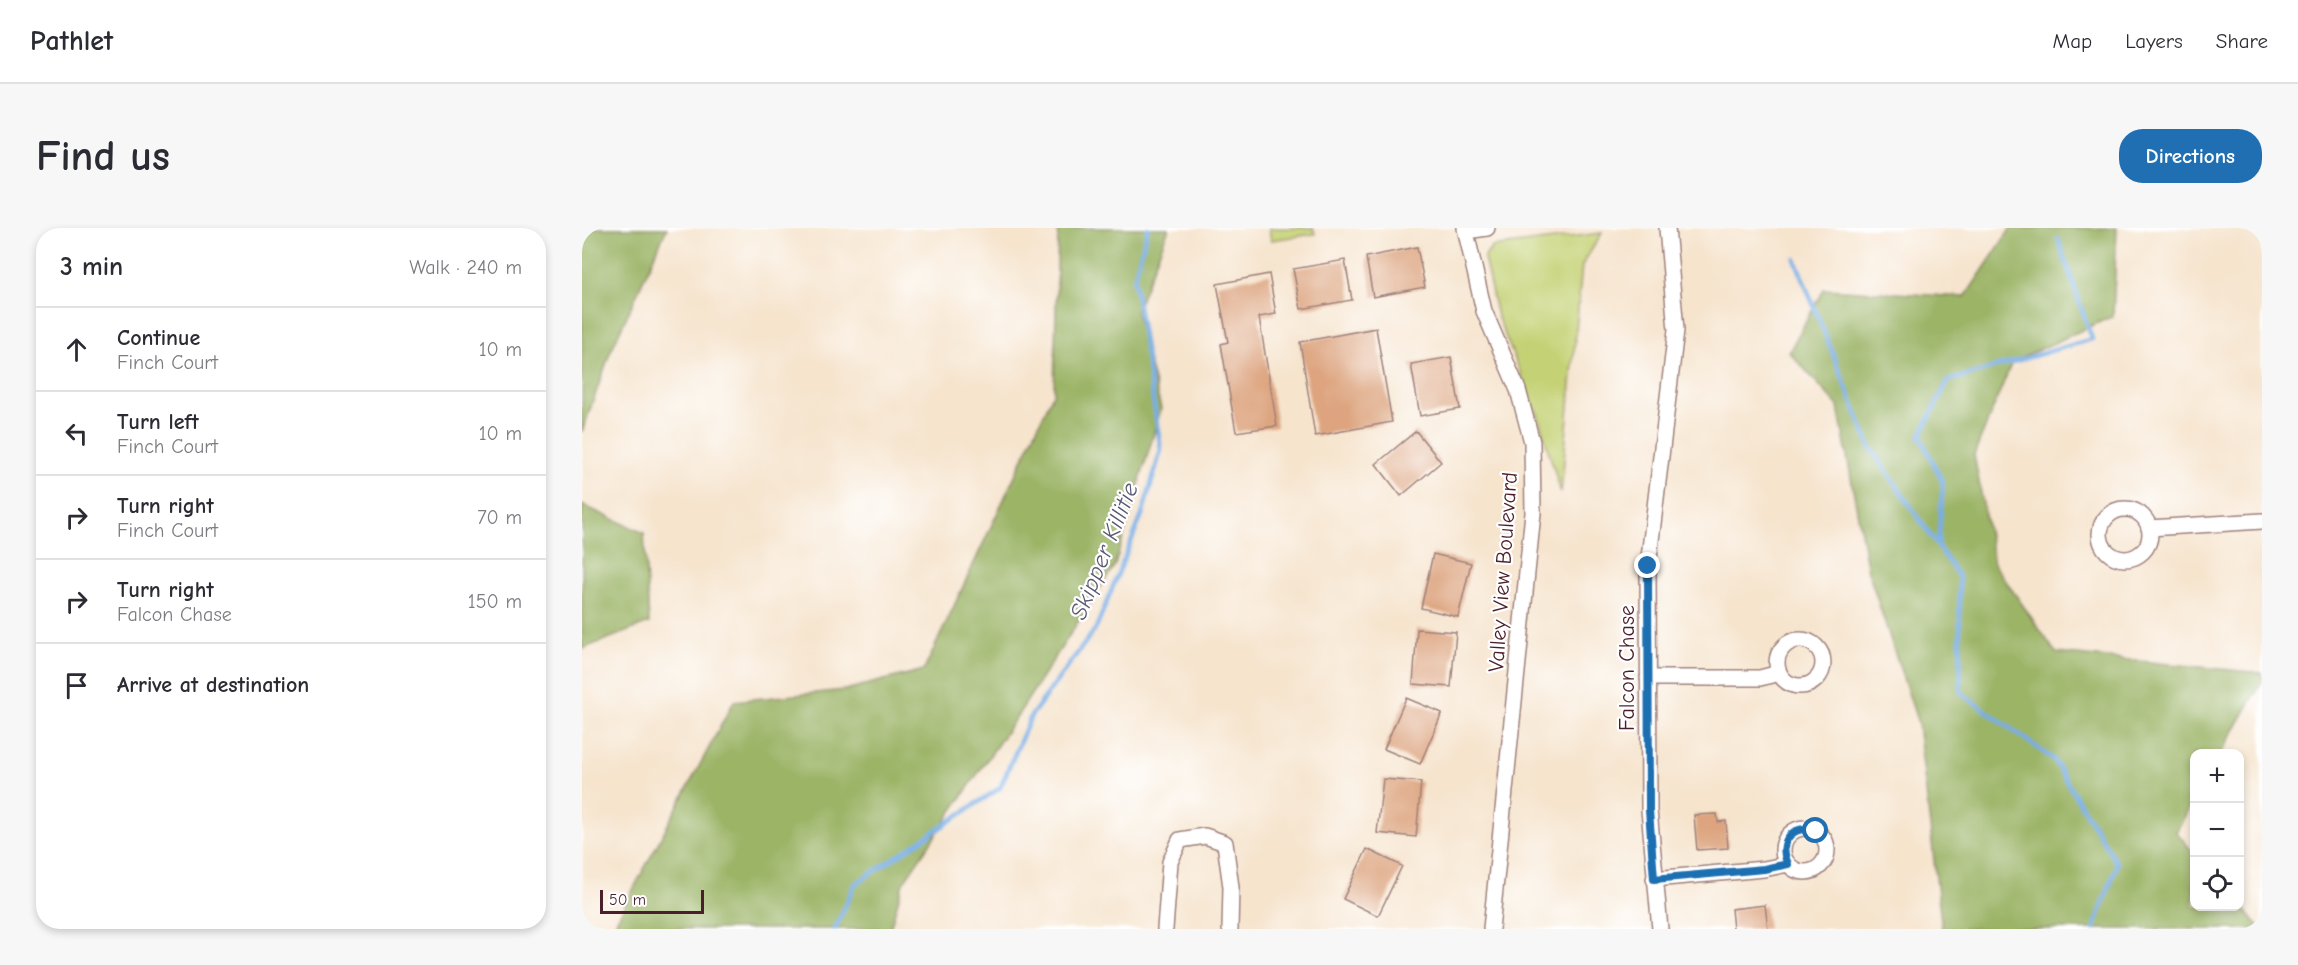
<!DOCTYPE html>
<meta charset="utf-8">
<style>
body{margin:0;font-family:"Comic Neue",sans-serif;background:#f7f7f7;color:#2b2b33}
.controls{position:absolute;right:18px;bottom:18px;display:grid;overflow:hidden;border-radius:12px;box-shadow:0 3px 9px #0003}
.controls button{width:54px;height:54px;display:grid;place-items:center;padding:0;border:0;border-bottom:2px solid #e1e1e2;background:#fff;color:#2b2b33;font:30px sans-serif}
.scale{position:absolute;left:18px;bottom:15px;width:104px;box-sizing:border-box;padding-left:6px;border:3px solid #4a1f2b;border-top:0;font-size:16px;line-height:21px;white-space:nowrap;color:#4a1f2b;-webkit-text-stroke:4px #fff;paint-order:stroke}
.stop{position:absolute;width:18px;height:18px;margin:-14px;border:4px solid #1f6fb2;border-radius:50%;background:#fff}
.stop.end{background:#1f6fb2;border-color:#fff;box-shadow:0 2px 6px #0008}
.list{margin:0;padding:0;list-style:none}
h2{display:flex;justify-content:space-between;align-items:center;height:78px;margin:0;padding:0 24px;font-size:26px}
h2 small{font-size:20px;font-weight:400;color:#7c7c81}
.list li{display:grid;grid-template-columns:39px 1fr auto;gap:18px;align-items:center;box-sizing:border-box;height:84px;padding:0 24px;border-top:2px solid #e1e1e2}
.list b{display:block;font-size:22px;white-space:nowrap}
.list p{margin:0;font-size:20px;white-space:nowrap;color:#7c7c81}
.list em{font-size:20px;font-style:normal;color:#7c7c81}
.icon{flex:none;width:33px;height:33px;fill:none;stroke:currentColor;stroke-width:2;stroke-linecap:round;stroke-linejoin:round}
.map{position:relative;flex:none;width:1680px;height:701px;overflow:hidden;border-radius:24px}
header{display:flex;align-items:center;gap:36px;box-sizing:border-box;height:84px;padding:0 30px;background:#fff;border-bottom:2px solid #e1e1e2}
header strong{font-size:28px}
nav{display:flex;gap:33px;margin-inline-start:auto;font-size:21px}
.intro{display:flex;align-items:center;justify-content:space-between;box-sizing:border-box;height:144px;padding:0 36px}
h1{margin:0;font-size:42px}
.button{padding:15px 27px;border-radius:24px;background:#1f6fb2;color:#fff;font-size:21px;font-weight:700}
main{display:flex;gap:36px;padding:0 36px}
aside{flex:1;background:#fff;border-radius:24px;box-shadow:0 3px 9px #0003}
.map>svg:first-child{display:block}
.green{fill:#c4d274;stroke:#877850;stroke-width:1.5}
.forest{fill:#9bb466;stroke:#726a48;stroke-width:1.5}
.lines{fill:none;stroke-linecap:round;stroke-linejoin:round}
.stream{stroke:#77aee6;stroke-width:4.5}
.building{fill:#dda47f}
.minor-casing{stroke:#a0827c;stroke-width:18}
.minor{stroke:#fff;stroke-width:15}
.route{stroke:#1f6fb2;stroke-width:8}
.labels{text-anchor:middle;stroke-width:4.5;stroke-linejoin:round;paint-order:stroke}
.street-label{font-size:22px;fill:#4a1f2b;stroke:#fff}
.water-label{font-size:24px;font-style:italic;fill:#5c5876;stroke:#fff}
</style>
<header>
<strong>Pathlet</strong>
<nav><a>Map</a><a>Layers</a><a>Share</a></nav>
</header>
<div class="intro"><h1>Find us</h1><a class="button">Directions</a></div>
<main>
<aside>
<h2>3 min<small>Walk · 240 m</small></h2>
<ul class="list">
<li><svg class="icon" aria-label="ahead" viewBox="0 0 24 24"><path d="M12 20V5M6 11l6-6 6 6"/></svg><div><b>Continue</b><p>Finch Court</p></div><em>10 m</em></li>
<li><svg class="icon" aria-label="left" viewBox="0 0 24 24"><path d="M17 20v-9H6M10 6l-5 5 5 5"/></svg><div><b>Turn left</b><p>Finch Court</p></div><em>10 m</em></li>
<li><svg class="icon" aria-label="right" viewBox="0 0 24 24"><path d="M7 20v-9h11M14 6l5 5-5 5"/></svg><div><b>Turn right</b><p>Finch Court</p></div><em>70 m</em></li>
<li><svg class="icon" aria-label="right" viewBox="0 0 24 24"><path d="M7 20v-9h11M14 6l5 5-5 5"/></svg><div><b>Turn right</b><p>Falcon Chase</p></div><em>150 m</em></li>
<li><svg class="icon" aria-label="arrive" viewBox="0 0 24 24"><path d="M6 21V4h12l-3 4 3 4H6"/></svg><div><b>Arrive at destination</b></div></li>
</ul>
</aside>
<div class="map">
<svg width="1680" height="701" viewBox="0 0 1680 701">
<rect width="100%" height="100%" fill="#fff"/>
<filter id="ink" filterUnits="userSpaceOnUse"><feTurbulence type="fractalNoise" baseFrequency=".0167" numOctaves="2"/><feDisplacementMap in="SourceGraphic" scale="12" xChannelSelector="R" yChannelSelector="G"/><feConvolveMatrix kernelMatrix="1 2 1 2 8 2 1 2 1" color-interpolation-filters="sRGB"/></filter>
<filter id="wash" filterUnits="userSpaceOnUse"><feTurbulence type="fractalNoise" baseFrequency=".008" numOctaves="4" result="noise"/><feDisplacementMap in="SourceGraphic" scale="24" xChannelSelector="R" yChannelSelector="G"/><feGaussianBlur stdDeviation="1.35" result="paint"/><feColorMatrix in="noise" values="0 0 0 0 0 0 0 0 0 0 0 0 0 0 0 0 0 1.4 0 .05"/><feComposite in="paint" operator="in"/></filter>
<g filter="url(#wash)">
<rect width="100%" height="100%" fill="#f6e4cd"/>
<g class="green">
<path d="M687,0H731L733,6L689,12Z"/>
<path d="M1020,5L1000,37L979,265L956,187L915,88L902,30L910,19Z"/>
</g>
<g class="forest">
<path d="M0,0H85L28,125L0,204Z"/>
<path d="M476,0H587L554,83L579,181L533,337L437,485L321,655L308,701H30L152,473L263,462L342,442L472,164Z"/>
<path d="M1429,0H1535L1531,88L1430,134L1392,227L1412,336L1474,425L1680,445V454L1639,525L1612,526V572L1594,604L1612,625V678L1658,677L1680,701H1360L1336,495L1286,343L1256,178L1207,124L1242,61L1383,69Z"/>
<path d="M0,277L62,305L67,395L0,421Z"/>
</g>
<g class="lines">
<g class="stream">
<path d="M1213,31L1288,219L1377,349L1379,465L1471,531L1535,636L1512,701"/>
<path d="M1356,317L1361,255L1338,208L1366,153L1510,111L1476,11"/>
<path d="M253,701L273,656L418,560L449,488L514,400L560,287L579,222L552,51L566,0"/>
</g>
</g>
<g id="blocks">
<g class="building">
<path d="M835,19L843,59L791,69L784,29Z"/>
<path d="M763,32L770,72L719,81L711,41Z"/>
<path d="M687,46L694,86L677,89L695,198L654,204L639,116L646,114L635,56Z"/>
<path d="M794,100L810,194L733,208L718,114Z"/>
<path d="M869,129L878,181L838,188L829,136Z"/>
<path d="M834,203L859,234L819,268L794,236Z"/>
<path d="M851,326L889,335L876,389L839,380Z"/>
<path d="M835,401L874,404L869,459L831,456Z"/>
<path d="M824,470L860,485L838,536L802,521Z"/>
<path d="M801,551L839,554L834,609L795,605Z"/>
<path d="M1135,586L1136,594L1144,593L1146,620L1115,622L1112,587Z"/>
<path d="M785,621L820,638L796,688L761,671Z"/>
<path d="M1183,677L1186,701H1151L1149,681Z"/>
</g>
</g>
</g>
<g filter="url(#ink)">
<use href="#blocks" fill-opacity="0" stroke="#a0827c" stroke-width="1.5"/>
<g class="lines">
<g class="minor-casing">
<g id="minor">
<path d="M883,0L902,83L936,162L950,214L951,285L909,701"/>
<path d="M884,3L905,0"/>
<circle cx="1543" cy="306" r="25"/>
<path d="M1567,300L1680,293"/>
<circle cx="1218" cy="435" r="23"/>
<path d="M1066,450H1178L1197,445"/>
<circle cx="1223" cy="622" r="22"/>
<path d="M1072,651L1182,641L1206,636"/>
<path d="M583,701L588,634L598,612L623,608L643,615L649,659L648,701"/>
<path d="M1078,701L1067,582L1066,338L1094,102L1085,0"/>
</g>
</g>
<use href="#minor" class="minor"/>
</g>
</g>
<g class="lines" filter="url(#ink)">
<path class="route" d="M1066,338L1067,582L1072,651L1182,641L1206,636C1195,614 1211,595 1234,603"/>
</g>
<g class="labels">
<g class="street-label">
<text transform="translate(920 344) rotate(-86)" y="8">Valley View Boulevard</text>
<text transform="translate(1044 440) rotate(-90)" y="8">Falcon Chase</text>
</g>
<g class="water-label">
<text transform="translate(522 323) rotate(-68)" y="8">Skipper Killitie</text>
</g>
</g>
</svg>
<div class="controls">
<button>+</button>
<button>−</button>
<button><svg class="icon" aria-label="locate" viewBox="0 0 24 24"><circle cx="12" cy="12" r="6"/><path d="M12 2v4M12 18v4M2 12h4M18 12h4"/></svg></button>
</div>
<div class="scale">50 m</div>
<div class="stop" style="left:1234px;top:603px"></div>
<div class="stop end" style="left:1066px;top:338px"></div>
</div>
</main>
